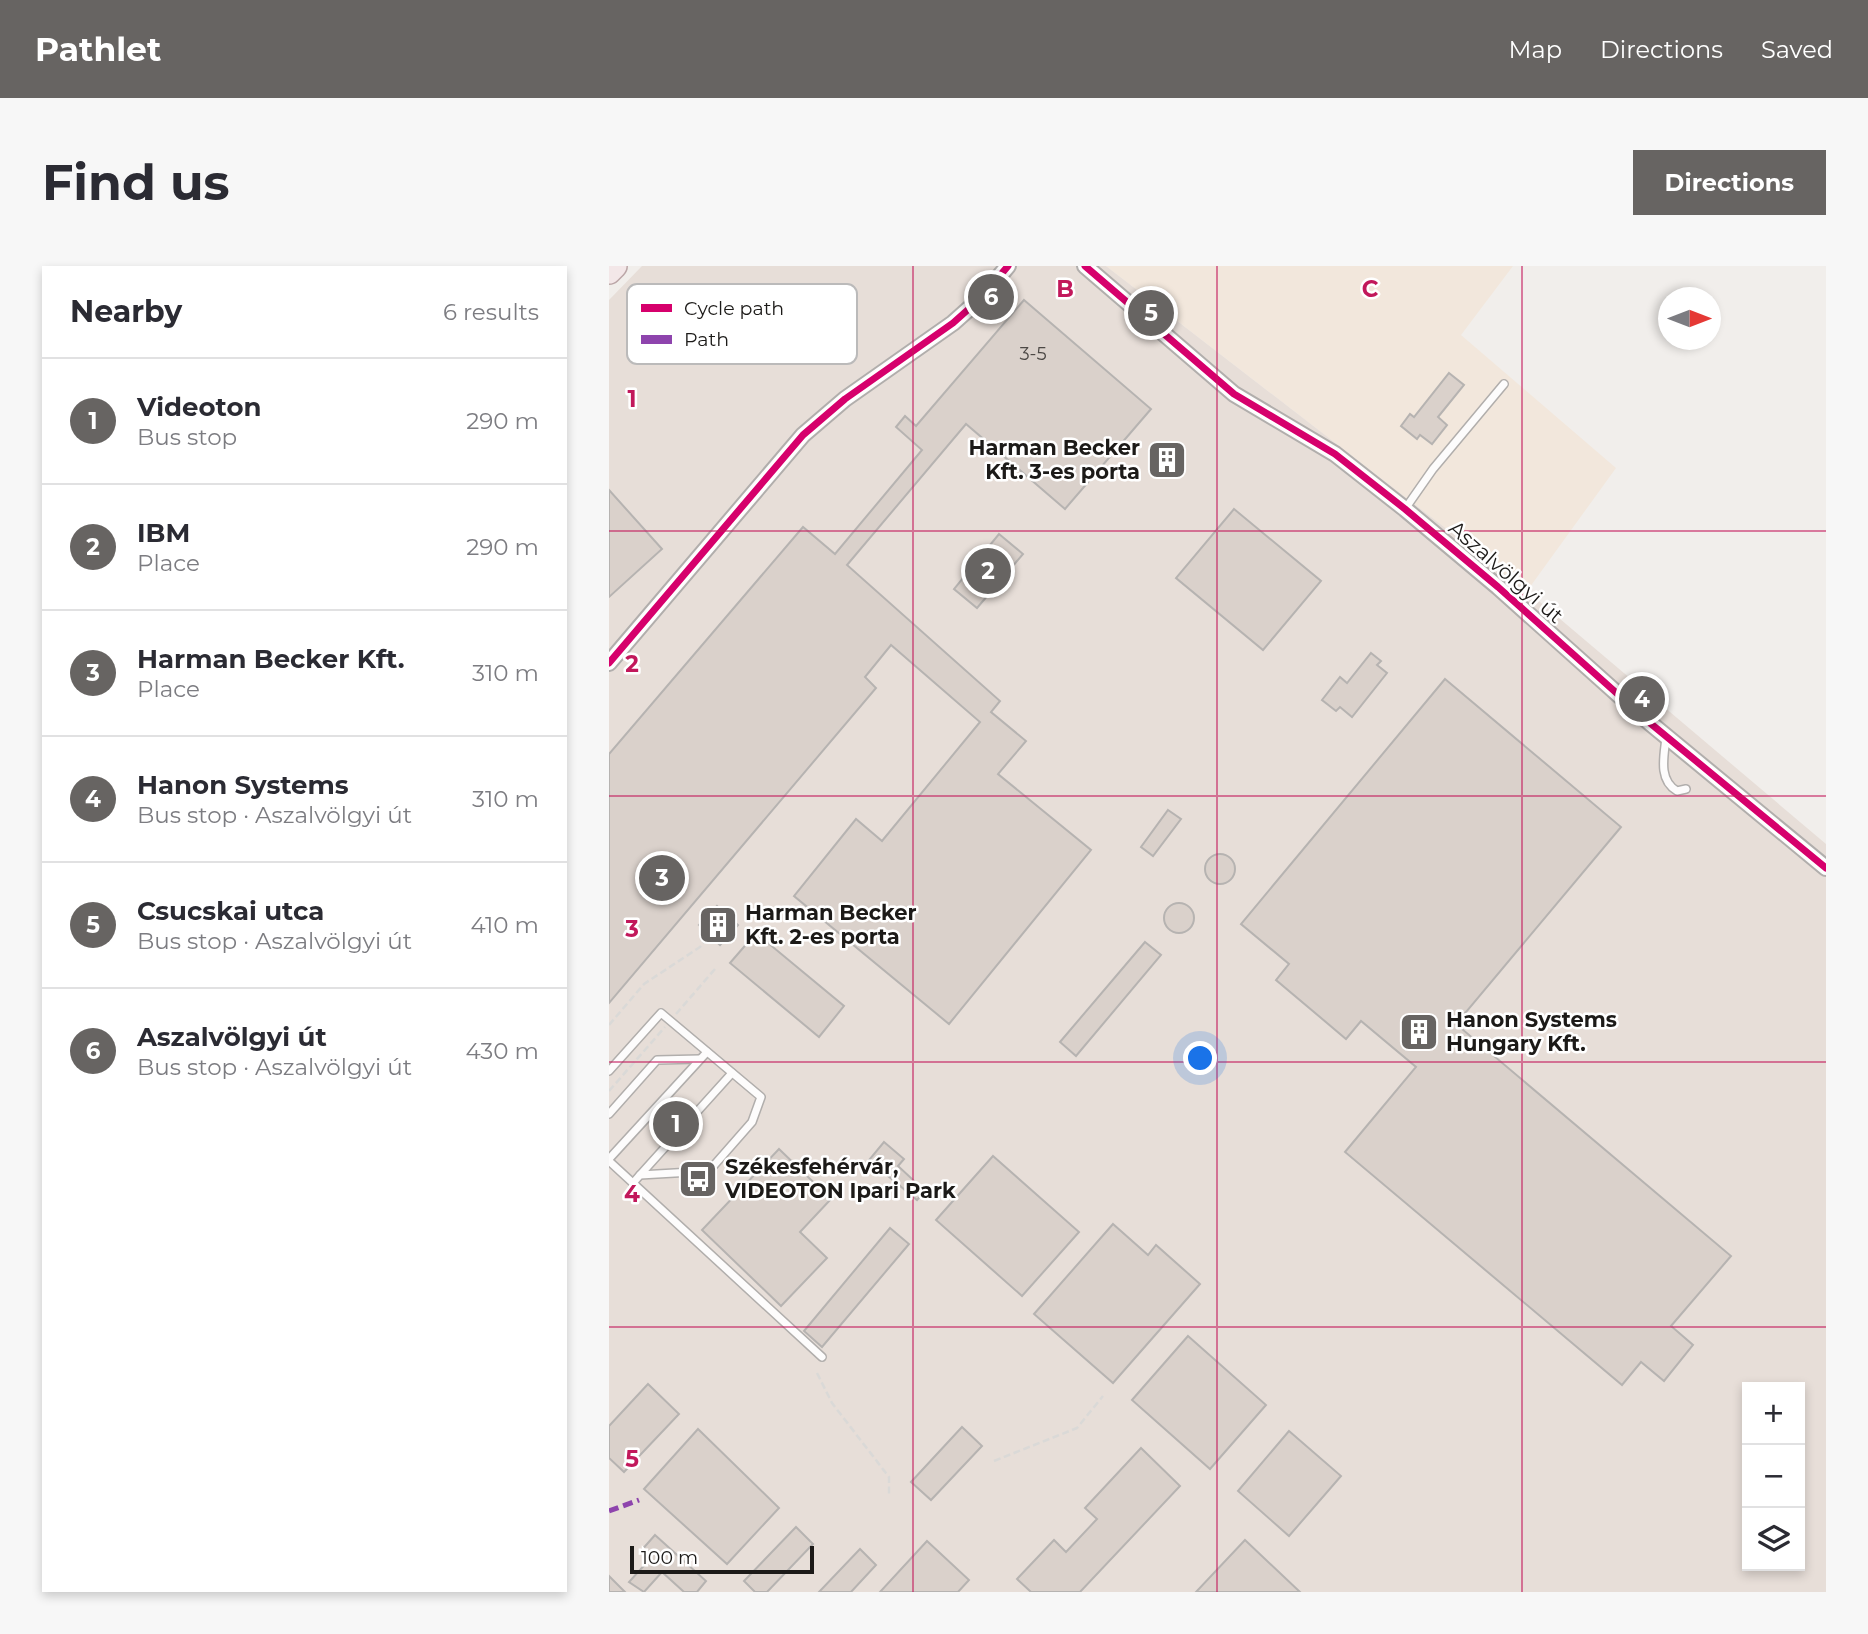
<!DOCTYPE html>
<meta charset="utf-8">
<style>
body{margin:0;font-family:Montserrat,sans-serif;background:#f7f7f7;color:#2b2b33}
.controls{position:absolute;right:21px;bottom:21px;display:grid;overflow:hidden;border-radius:0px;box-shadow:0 4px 10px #0003}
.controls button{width:63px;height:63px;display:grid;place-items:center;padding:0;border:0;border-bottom:2px solid #e1e1e2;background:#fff;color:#2b2b33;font:35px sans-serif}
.compass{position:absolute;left:1049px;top:21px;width:63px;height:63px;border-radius:50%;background:#fff;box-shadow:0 4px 10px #0003;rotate:90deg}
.scale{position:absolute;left:21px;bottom:18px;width:184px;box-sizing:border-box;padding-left:7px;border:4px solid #1c1a18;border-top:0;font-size:19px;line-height:24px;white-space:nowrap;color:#1c1a18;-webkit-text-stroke:5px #fff;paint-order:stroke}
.you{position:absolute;left:592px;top:793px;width:24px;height:24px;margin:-18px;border:5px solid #fff;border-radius:50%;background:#1a73e8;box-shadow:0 0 0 10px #1a73e833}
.badge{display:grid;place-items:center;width:46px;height:46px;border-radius:50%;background:#676462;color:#fff;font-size:23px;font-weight:700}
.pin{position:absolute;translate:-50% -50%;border:4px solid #fff;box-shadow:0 2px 7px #0006}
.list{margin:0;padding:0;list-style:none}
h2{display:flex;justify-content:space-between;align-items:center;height:91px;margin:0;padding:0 28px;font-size:30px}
h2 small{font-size:23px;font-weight:400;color:#7c7c81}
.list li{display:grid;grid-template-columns:46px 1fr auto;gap:21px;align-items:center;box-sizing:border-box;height:126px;padding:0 28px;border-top:2px solid #e1e1e2}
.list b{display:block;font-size:26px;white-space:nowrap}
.list p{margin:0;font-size:23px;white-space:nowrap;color:#7c7c81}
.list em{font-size:23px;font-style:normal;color:#7c7c81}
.icon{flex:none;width:38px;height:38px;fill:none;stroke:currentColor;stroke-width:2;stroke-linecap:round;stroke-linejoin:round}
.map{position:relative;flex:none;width:1217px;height:1326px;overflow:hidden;border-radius:0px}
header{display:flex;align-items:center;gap:42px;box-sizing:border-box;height:98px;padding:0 35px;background:#676462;color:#fff}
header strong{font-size:33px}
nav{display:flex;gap:38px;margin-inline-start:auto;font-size:24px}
.intro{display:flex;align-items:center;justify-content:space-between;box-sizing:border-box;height:168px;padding:0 42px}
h1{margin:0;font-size:49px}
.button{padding:18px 32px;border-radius:0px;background:#676462;color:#fff;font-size:24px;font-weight:700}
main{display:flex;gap:42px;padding:0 42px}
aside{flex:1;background:#fff;border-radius:0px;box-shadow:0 4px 10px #0003}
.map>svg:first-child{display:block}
.commercial{fill:#f2e7dc}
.built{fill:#e7ded8;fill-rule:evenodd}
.building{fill:#dad1cb;stroke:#b6b3b1;stroke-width:2}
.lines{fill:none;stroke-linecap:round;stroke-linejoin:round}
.service-casing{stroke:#b1aeac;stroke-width:10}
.minor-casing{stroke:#b1aeac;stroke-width:18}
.primary-casing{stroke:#bba6a7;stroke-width:26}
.path{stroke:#dad9d7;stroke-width:2.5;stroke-dasharray:7 3.5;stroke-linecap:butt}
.service{stroke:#fdfcfc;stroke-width:7}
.minor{stroke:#fdfcfc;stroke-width:14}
.primary{stroke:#f3e7e8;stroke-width:23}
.quiet{stroke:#8e44ad;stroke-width:5;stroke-dasharray:10 5;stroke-linecap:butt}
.cycleway-casing{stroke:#fff;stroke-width:11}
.cycleway{stroke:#d6006c;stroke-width:7}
.grid{fill:none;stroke:#c2185b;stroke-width:2;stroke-opacity:0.55}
.labels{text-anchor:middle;stroke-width:5;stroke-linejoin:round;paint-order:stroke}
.number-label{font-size:18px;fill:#4c4845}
.poi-label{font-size:21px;font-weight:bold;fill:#1c1a18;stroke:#fff;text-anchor:start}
.street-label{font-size:21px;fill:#1c1a18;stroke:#fff}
.key{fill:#fff;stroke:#bbbaba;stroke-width:2}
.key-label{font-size:19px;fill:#1c1a18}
.grid-label{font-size:23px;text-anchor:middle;font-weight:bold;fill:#c2185b;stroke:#fff;stroke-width:5;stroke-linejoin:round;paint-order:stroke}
</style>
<header>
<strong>Pathlet</strong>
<nav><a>Map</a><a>Directions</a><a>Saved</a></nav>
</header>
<div class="intro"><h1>Find us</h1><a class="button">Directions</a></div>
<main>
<aside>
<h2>Nearby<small>6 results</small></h2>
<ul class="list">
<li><span class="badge">1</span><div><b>Videoton</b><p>Bus stop</p></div><em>290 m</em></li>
<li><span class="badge">2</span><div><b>IBM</b><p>Place</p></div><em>290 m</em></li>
<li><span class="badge">3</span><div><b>Harman Becker Kft.</b><p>Place</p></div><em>310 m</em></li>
<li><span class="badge">4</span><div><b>Hanon Systems</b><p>Bus stop · Aszalvölgyi út</p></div><em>310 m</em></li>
<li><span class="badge">5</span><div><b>Csucskai utca</b><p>Bus stop · Aszalvölgyi út</p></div><em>410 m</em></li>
<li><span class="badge">6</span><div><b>Aszalvölgyi út</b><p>Bus stop · Aszalvölgyi út</p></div><em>430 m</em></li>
</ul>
</aside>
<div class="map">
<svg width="1217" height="1326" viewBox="0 0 1217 1326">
<rect width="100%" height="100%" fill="#f1eeeb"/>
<path class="commercial" d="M497,0H904L852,69L1007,202L918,325Z"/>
<path class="built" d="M33,0H497L918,325L1217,578V1326H0V34ZM1138,1121H1191V1300H1138Z"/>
<g class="building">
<path d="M415,34L542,143L456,243L357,158L238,299L391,435L382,446L417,475L389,508L482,584L340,758L185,630L247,553L273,575L371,456L282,379L256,411L267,422L0,737V488L194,261L226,288L313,184L287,161L296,150L307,160Z"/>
<path d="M840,107L855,119L829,151L838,159L823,178L811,169L808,173L792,160L801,148L805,151Z"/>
<path d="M553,179L573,194L562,209L542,194Z"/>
<path d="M0,224L53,283L0,331Z"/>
<path d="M625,243L712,315L654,384L567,312Z"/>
<path d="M390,268L414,288L368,342L345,323Z"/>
<path d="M762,387L772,395L768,399L778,407L743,451L731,441L727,445L713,434L731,411L738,417Z"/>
<path d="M836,413L1012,561L847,758L1122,990L1062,1060L1084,1079L1055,1115L1032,1096L1013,1119L736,886L807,801L752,755L737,773L667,714L680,698L632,658Z"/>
<path d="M559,544L572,553L544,590L532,581Z"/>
<circle cx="611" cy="603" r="15"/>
<circle cx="570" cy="652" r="15"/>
<path d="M108,640L129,659L111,679L90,659Z"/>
<path d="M147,667L235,740L210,771L121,697Z"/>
<path d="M536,676L552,689L467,790L451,776Z"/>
<path d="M275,876L295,893L289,900L316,925L308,934L260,894Z"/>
<path d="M170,883L222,933L191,966L218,992L172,1040L93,964Z"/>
<path d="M384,890L470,966L413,1030L327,954Z"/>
<path d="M504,958L539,989L547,979L591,1018L504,1117L425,1048Z"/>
<path d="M281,962L300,978L213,1081L195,1065Z"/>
<path d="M579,1070L657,1139L601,1203L523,1134Z"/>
<path d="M39,1118L70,1148L15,1206L0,1192V1160Z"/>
<path d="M353,1161L373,1180L322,1234L302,1216Z"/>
<path d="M89,1163L170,1242L118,1298L35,1223Z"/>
<path d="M680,1165L732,1210L680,1270L629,1225Z"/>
<path d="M532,1182L571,1220L471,1326H422L408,1313L445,1274L457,1286L488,1253L476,1242Z"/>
<path d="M187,1261L204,1278L158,1326H146L135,1315Z"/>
<path d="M46,1269L97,1315L88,1326H75L53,1306L35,1326L20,1316L40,1294L31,1286Z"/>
<path d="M636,1274L691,1326H587Z"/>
<path d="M318,1275L360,1314L349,1326H271Z"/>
<path d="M251,1283L267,1299L242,1326H210Z"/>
<path d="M0,1310L16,1326H0Z"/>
</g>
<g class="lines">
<g class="service-casing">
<g id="service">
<path d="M796,243L824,203L895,118"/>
<path d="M1057,472C1055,490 1049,514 1068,525L1077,523"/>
<path d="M0,805L52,747L152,831L143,856L100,905L31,909L24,917"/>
<path d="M0,848L48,794L91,793"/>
<path d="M0,893L98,786"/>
<path d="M0,895L213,1091"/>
<path d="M31,909L123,807"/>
</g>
</g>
<g class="minor-casing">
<g id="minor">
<path d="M476,0L625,128L726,188L796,243L889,321L1041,457L1217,602"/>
<path d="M0,397L194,169L236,133L344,57L372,32L399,0"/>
</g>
</g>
<g class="primary-casing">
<path id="primary" d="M0,6L6,0"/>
</g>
<g class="path">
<path d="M67,748L106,703"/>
<path d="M0,759L35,718L91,681L101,669"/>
<path d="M0,825L56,761"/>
<path d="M208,1107L223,1137L280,1211V1230"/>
<path d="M385,1195L468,1162L494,1130"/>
</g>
<use href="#service" class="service"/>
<use href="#minor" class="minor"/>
<use href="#primary" class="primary"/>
<path class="quiet" d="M0,1245L30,1234"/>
<g class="cycleway-casing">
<g id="cycleway">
<path d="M476,0L625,128L726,188L796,243L889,321L1041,457L1217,602"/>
<path d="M0,397L194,169L236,133L344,57L372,32L399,0"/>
</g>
</g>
<use href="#cycleway" class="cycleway"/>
</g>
<path class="grid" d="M304,0V1326M608,0V1326M913,0V1326M0,265H1217M0,530H1217M0,796H1217M0,1061H1217"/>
<defs>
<g id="building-square" transform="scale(2.0125)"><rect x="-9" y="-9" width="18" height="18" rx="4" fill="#676462" stroke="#fff"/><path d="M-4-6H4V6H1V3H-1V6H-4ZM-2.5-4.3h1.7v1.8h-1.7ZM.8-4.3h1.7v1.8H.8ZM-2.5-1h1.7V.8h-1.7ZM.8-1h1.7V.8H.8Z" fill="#fff"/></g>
<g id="bus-square" transform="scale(2.0125)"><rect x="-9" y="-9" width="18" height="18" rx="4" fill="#676462" stroke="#fff"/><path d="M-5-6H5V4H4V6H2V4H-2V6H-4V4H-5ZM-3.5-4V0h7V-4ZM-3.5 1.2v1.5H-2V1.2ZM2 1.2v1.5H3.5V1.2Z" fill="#fff"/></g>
</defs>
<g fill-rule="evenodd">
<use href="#building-square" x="558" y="194"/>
<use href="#building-square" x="109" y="659"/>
<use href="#building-square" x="810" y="766"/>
<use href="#bus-square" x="89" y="913"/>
</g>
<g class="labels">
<g class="number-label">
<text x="424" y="94">3-5</text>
</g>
<g class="poi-label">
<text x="531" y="189" text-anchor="end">Harman Becker<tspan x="531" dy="24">Kft. 3-es porta</tspan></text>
<text x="136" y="654">Harman Becker<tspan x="136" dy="24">Kft. 2-es porta</tspan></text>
<text x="837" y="761">Hanon Systems<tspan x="837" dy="24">Hungary Kft.</tspan></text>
<text x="116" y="908">Székesfehérvár,<tspan x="116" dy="24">VIDEOTON Ipari Park</tspan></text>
</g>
<g class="street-label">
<text transform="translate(897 306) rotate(41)" y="7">Aszalvölgyi út</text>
</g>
</g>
<rect x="18" y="18" width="230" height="80" rx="10" class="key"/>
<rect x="32" y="38" width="31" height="8" fill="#d6006c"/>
<rect x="32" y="69" width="31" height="9" fill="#8e44ad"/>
<g class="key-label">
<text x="75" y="49">Cycle path</text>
<text x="75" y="80">Path</text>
</g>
<g class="grid-label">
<text x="456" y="31">B</text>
<text x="761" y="31">C</text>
<text x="23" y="141">1</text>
<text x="23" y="406">2</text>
<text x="23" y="671">3</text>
<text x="23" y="936">4</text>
<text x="23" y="1201">5</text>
</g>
</svg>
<div class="controls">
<button>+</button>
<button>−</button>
<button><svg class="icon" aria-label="layers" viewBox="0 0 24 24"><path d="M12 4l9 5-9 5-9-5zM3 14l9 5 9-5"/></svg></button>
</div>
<svg class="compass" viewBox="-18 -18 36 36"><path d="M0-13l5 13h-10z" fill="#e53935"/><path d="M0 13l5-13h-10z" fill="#7c7c81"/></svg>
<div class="scale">100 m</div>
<div class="you"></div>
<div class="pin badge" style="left:67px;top:858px">1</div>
<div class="pin badge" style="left:379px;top:305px">2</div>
<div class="pin badge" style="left:53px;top:612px">3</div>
<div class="pin badge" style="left:1033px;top:433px">4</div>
<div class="pin badge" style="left:542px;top:47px">5</div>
<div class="pin badge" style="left:382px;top:31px">6</div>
</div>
</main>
